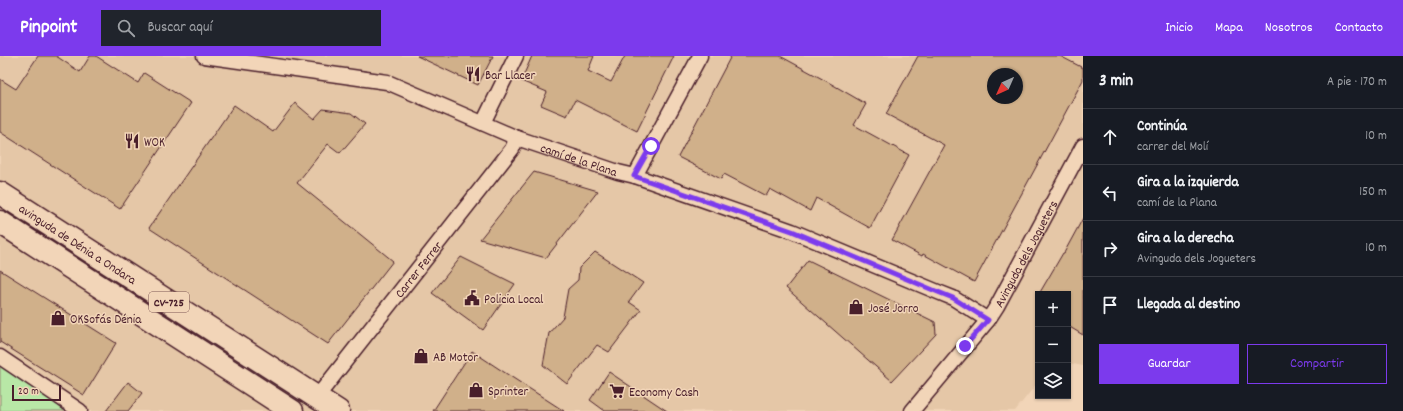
<!DOCTYPE html>
<html lang="es">
<meta charset="utf-8">
<style>
body{margin:0;font-family:Dekko,sans-serif;background:#20242c;color:#f1f3f6}
.controls{position:absolute;right:12px;bottom:12px;display:grid;overflow:hidden;border-radius:0px;box-shadow:0 1px 3px #0004}
.controls button{width:36px;height:36px;display:grid;place-items:center;padding:0;border:0;border-bottom:1px solid #363941;background:#171b24;color:#f1f3f6;font:20px sans-serif}
.compass{position:absolute;left:987px;top:12px;width:36px;height:36px;border-radius:50%;background:#171b24;box-shadow:0 1px 3px #0004;rotate:225deg}
.scale{position:absolute;left:12px;bottom:10px;width:49px;box-sizing:border-box;padding-left:4px;border:2px solid #4a1f2b;border-top:0;font-size:11px;line-height:14px;white-space:nowrap;color:#4a1f2b;-webkit-text-stroke:3px #f2d5b8;paint-order:stroke}
.stop{position:absolute;width:12px;height:12px;margin:-9px;border:3px solid #7c3aed;border-radius:50%;background:#fff}
.stop.end{background:#7c3aed;border-color:#fff;box-shadow:0 1px 4px #0008}
.list{margin:0;padding:0;list-style:none}
h2{display:flex;justify-content:space-between;align-items:center;height:52px;margin:0;padding:0 16px;font-size:17px}
h2 small{font-size:13px;font-weight:400;color:#9ea1a6}
.list li{display:grid;grid-template-columns:26px 1fr auto;gap:12px;align-items:center;box-sizing:border-box;height:56px;padding:0 16px;border-top:1px solid #363941}
.list b{display:block;font-size:15px;white-space:nowrap}
.list p{margin:0;font-size:13px;white-space:nowrap;color:#9ea1a6}
.list em{font-size:13px;font-style:normal;color:#9ea1a6}
.actions{display:flex;gap:8px;padding:12px 16px}
.actions a{flex:1;padding:9px 0;border:1px solid #7c3aed;border-radius:0px;text-align:center;font-size:14px;color:#7c3aed}
.actions .main{background:#7c3aed;color:#fff}
.icon{flex:none;width:22px;height:22px;fill:none;stroke:currentColor;stroke-width:2;stroke-linecap:round;stroke-linejoin:round}
.map{position:relative;flex:none;width:1083px;height:355px;overflow:hidden}
header{display:flex;align-items:center;gap:24px;box-sizing:border-box;height:56px;padding:0 20px;background:#7c3aed;color:#fff}
header strong{font-size:19px}
nav{display:flex;gap:22px;margin-inline-start:auto;font-size:14px}
.search{width:280px;height:36px;background:#20242c;display:flex;align-items:center;gap:10px;box-sizing:border-box;padding:0 14px;border-radius:0px;color:#9ea1a6;font-size:15px}
main{display:flex}
aside{flex:1;background:#171b24}
.map>svg:first-child{display:block}
.built{fill:#e5c7a7;fill-rule:evenodd}
.green{fill:#b8e7a6;stroke:#818368}
.building{fill:#d0b08a;stroke:#4a1f2b;fill-rule:evenodd}
.lines{fill:none;stroke-linecap:round;stroke-linejoin:round}
.street-casing{stroke:#4a1f2b;stroke-width:17}
.primary-casing{stroke:#4a1f2b;stroke-width:25}
.street{stroke:#f2d5b8;stroke-width:14}
.primary{stroke:#f2d5b8;stroke-width:22}
.route{stroke:#7c3aed;stroke-width:5}
.labels{text-anchor:middle;stroke-width:3;stroke-linejoin:round;paint-order:stroke}
.shield{fill:#f2d5b8;stroke:#7c5655;stroke-width:1}
.shield-label{font-size:12px;font-weight:bold;fill:#4a1f2b}
.poi-label{font-size:13px;fill:#4a1f2b;stroke:#f2d5b8;text-anchor:start}
.street-label{font-size:13px;fill:#4a1f2b;stroke:#f2d5b8}
</style>
<header>
<strong>Pinpoint</strong>
<div class="search"><svg class="icon" aria-label="search" viewBox="0 0 24 24"><circle cx="10" cy="10" r="6"/><path d="M15 15l6 6"/></svg>Buscar aquí</div>
<nav><a>Inicio</a><a>Mapa</a><a>Nosotros</a><a>Contacto</a></nav>
</header>
<main>
<div class="map">
<svg width="1083" height="355" viewBox="0 0 1083 355">
<rect width="100%" height="100%" fill="#f2d5b8"/>
<filter id="ink" filterUnits="userSpaceOnUse"><feTurbulence type="fractalNoise" baseFrequency=".025" numOctaves="2"/><feDisplacementMap in="SourceGraphic" scale="8" xChannelSelector="R" yChannelSelector="G"/><feConvolveMatrix kernelMatrix="1 2 1 2 8 2 1 2 1" color-interpolation-filters="sRGB"/></filter>
<g filter="url(#ink)">
<path class="built" d="M0,0H1083V310L1068,307V238H1038V326L1015,355H65L0,307ZM993,18H1017V42H993Z"/>
<path class="green" d="M0,307L65,355H0Z"/>
<g class="building">
<path d="M38,0H56L80,16L90,0H96L138,27L144,17L191,47L120,153L0,76V23L16,33Z"/>
<path d="M417,0H493L478,29Z"/>
<path d="M532,0H594L588,15L611,26L625,0H674L637,75L575,44L567,60L541,49L547,36L521,25Z"/>
<path d="M731,0H780L828,26L866,48L854,69L909,99L870,172L816,142L810,155L770,133L766,140L724,118L721,123L678,101Z"/>
<path d="M918,0H1060L1083,12V24L974,226L923,198L922,200L892,184L944,89L886,58ZM993,18H1017V42H993Z"/>
<path d="M295,47L314,63L323,53L351,57L365,68L340,97L328,88L297,127L393,205L328,288L149,172L234,49L273,76Z"/>
<path d="M534,116L598,135L546,202L480,183Z"/>
<path d="M1083,162V279L1068,270V238H1039L1063,197H1064Z"/>
<path d="M595,196L643,227L629,246L641,254L609,296L597,289L567,328L543,309L549,277L563,261L568,233L578,224L579,212Z"/>
<path d="M461,201L515,228L483,274L432,237Z"/>
<path d="M808,204L935,266L936,278L892,325L786,232Z"/>
<path d="M0,214L116,287L84,339L0,286Z"/>
<path d="M472,295L513,322L564,355H433Z"/>
<path d="M609,316L667,355H605L590,344Z"/>
<path d="M128,326L142,337L128,355H106Z"/>
</g>
<g class="lines">
<g class="street-casing">
<g id="street">
<path id="s1" d="M204,0L387,26L517,82L618,116L635,120L792,175L938,236L953,242L988,264"/>
<path d="M483,67L516,0"/>
<path d="M635,120L700,0"/>
<path d="M0,301L80,355"/>
<path id="s2" d="M317,341L512,93L517,82"/>
<path id="s3" d="M912,355L988,264L997,250L1083,90"/>
</g>
</g>
<g class="primary-casing">
<g id="primary">
<path id="s4" d="M0,137L338,355"/>
<path d="M0,166L292,355"/>
</g>
</g>
<use href="#street" class="street"/>
<use href="#primary" class="primary"/>
</g>
</g>
<g class="lines" filter="url(#ink)">
<path class="route" d="M651,90L634,120L792,175L938,236L953,242L988,264L965,290"/>
</g>
<defs>
<g id="restaurant-bare" transform="scale(1.2)"><path d="M-5-6h1v4h1v-4h1v4h1v-4h1v5L-1.5 .5V6h-2V.5L-5-1ZM5-6V6H3V1.5H1.5Q1.5-4 5-6Z" fill="#4a1f2b" stroke="#f2d5b8" stroke-width="2.5" paint-order="stroke"/></g>
<g id="civic-bare" transform="scale(1.2)"><path d="M-.6-6.5H3V-4.5H.6V-3L4-1V1h2V6H-6V1h2V-1L-.6-3ZM-1.2 2.5V6h2.4V2.5Z" fill="#4a1f2b" stroke="#f2d5b8" stroke-width="2.5" paint-order="stroke"/></g>
<g id="shop-bare" transform="scale(1.2)"><path d="M-5-2.5h2.3a2.7 3.5 0 0 1 5.4 0H5L5.5 6h-11ZM-1.5-2.5h3a1.5 2.3 0 0 0-3 0Z" fill="#4a1f2b" stroke="#f2d5b8" stroke-width="2.5" paint-order="stroke"/></g>
<g id="supermarket-bare" transform="scale(1.2)"><path d="M-6-5.5h2.5l.6 2H6L4.5 2H-2.5L-4.4-4H-6ZM-1.5 3.2a1.3 1.3 0 1 0 .1 0ZM3 3.2a1.3 1.3 0 1 0 .1 0Z" fill="#4a1f2b" stroke="#f2d5b8" stroke-width="2.5" paint-order="stroke"/></g>
</defs>
<g fill-rule="evenodd">
<use href="#restaurant-bare" x="473" y="18"/>
<use href="#restaurant-bare" x="132" y="85"/>
<use href="#civic-bare" x="472" y="242"/>
<use href="#shop-bare" x="856" y="251"/>
<use href="#shop-bare" x="58" y="262"/>
<use href="#shop-bare" x="421" y="300"/>
<use href="#shop-bare" x="476" y="334"/>
<use href="#supermarket-bare" x="617" y="335"/>
</g>
<g class="labels">
<rect class="shield" x="149" y="236" width="40" height="20" rx="3"/>
<g class="shield-label">
<text x="169" y="250">CV-725</text>
</g>
<g class="poi-label">
<text x="485" y="23">Bar Llacer</text>
<text x="144" y="90">WOK</text>
<text x="484" y="247">Policia Local</text>
<text x="868" y="256">José Jorro</text>
<text x="70" y="267">OKSofás Dénia</text>
<text x="433" y="305">AB Motor</text>
<text x="488" y="339">Sprinter</text>
<text x="629" y="340">Economy Cash</text>
</g>
<g class="street-label">
<text dy="5" stroke="none"><textPath href="#s1" startOffset="392">camí de la Plana</textPath></text>
<text dy="5" stroke="none"><textPath href="#s4" startOffset="93">avinguda de Dénia a Ondara</textPath></text>
<text dy="5" stroke="none"><textPath href="#s3" startOffset="195">Avinguda dels Jogueters</textPath></text>
<text dy="5" stroke="none"><textPath href="#s2" startOffset="163">Carrer Ferrer</textPath></text>
</g>
</g>
</svg>
<div class="controls">
<button>+</button>
<button>−</button>
<button><svg class="icon" aria-label="layers" viewBox="0 0 24 24"><path d="M12 4l9 5-9 5-9-5zM3 14l9 5 9-5"/></svg></button>
</div>
<svg class="compass" viewBox="-18 -18 36 36"><path d="M0-13l5 13h-10z" fill="#e53935"/><path d="M0 13l5-13h-10z" fill="#9ea1a6"/></svg>
<div class="scale">20 m</div>
<div class="stop" style="left:651px;top:90px"></div>
<div class="stop end" style="left:965px;top:290px"></div>
</div>
<aside>
<h2>3 min<small>A pie · 170 m</small></h2>
<ul class="list">
<li><svg class="icon" aria-label="ahead" viewBox="0 0 24 24"><path d="M12 20V5M6 11l6-6 6 6"/></svg><div><b>Continúa</b><p>carrer del Molí</p></div><em>10 m</em></li>
<li><svg class="icon" aria-label="left" viewBox="0 0 24 24"><path d="M17 20v-9H6M10 6l-5 5 5 5"/></svg><div><b>Gira a la izquierda</b><p>camí de la Plana</p></div><em>150 m</em></li>
<li><svg class="icon" aria-label="right" viewBox="0 0 24 24"><path d="M7 20v-9h11M14 6l5 5-5 5"/></svg><div><b>Gira a la derecha</b><p>Avinguda dels Jogueters</p></div><em>10 m</em></li>
<li><svg class="icon" aria-label="arrive" viewBox="0 0 24 24"><path d="M6 21V4h12l-3 4 3 4H6"/></svg><div><b>Llegada al destino</b></div></li>
</ul>
<div class="actions"><a class="main">Guardar</a><a>Compartir</a></div>
</aside>
</main>
